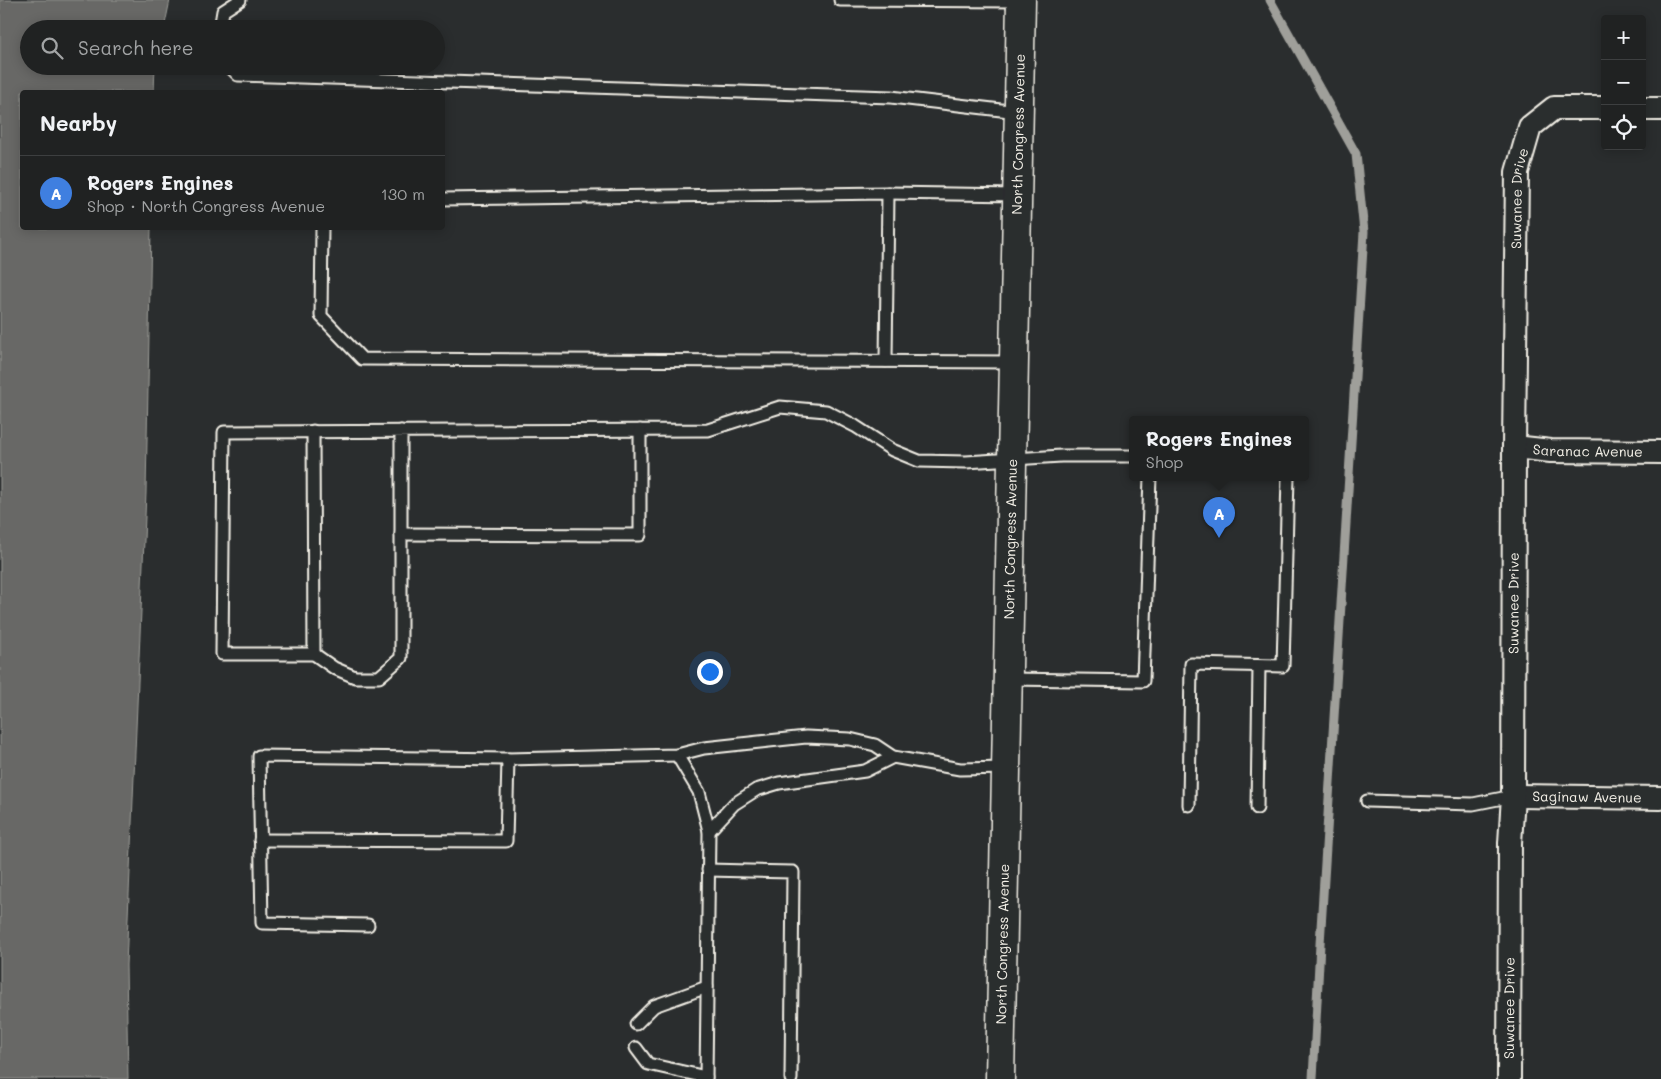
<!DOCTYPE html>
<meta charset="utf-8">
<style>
body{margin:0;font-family:Mali,sans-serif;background:#2d2f2f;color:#f1f3f6}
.controls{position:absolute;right:15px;top:15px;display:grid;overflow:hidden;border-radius:5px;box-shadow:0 2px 12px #0003}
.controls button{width:45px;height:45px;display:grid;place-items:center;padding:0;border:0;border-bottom:1px solid #3d3f40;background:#202222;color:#f1f3f6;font:25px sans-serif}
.you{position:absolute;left:709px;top:671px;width:18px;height:18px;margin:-12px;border:4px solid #fff;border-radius:50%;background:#1a73e8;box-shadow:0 0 0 8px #1a73e833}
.badge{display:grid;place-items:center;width:32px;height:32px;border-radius:50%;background:#2563eb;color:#fff;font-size:16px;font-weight:700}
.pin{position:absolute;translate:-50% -41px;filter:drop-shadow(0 1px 2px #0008)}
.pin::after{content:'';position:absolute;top:26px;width:18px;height:15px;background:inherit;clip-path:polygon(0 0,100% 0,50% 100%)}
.popup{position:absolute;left:1129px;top:416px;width:180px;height:65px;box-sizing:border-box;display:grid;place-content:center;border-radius:5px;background:#202222;filter:drop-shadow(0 1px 4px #0005);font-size:16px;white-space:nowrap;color:#a2a4a5}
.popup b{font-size:19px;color:#f1f3f6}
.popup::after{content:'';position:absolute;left:50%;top:100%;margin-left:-10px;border:10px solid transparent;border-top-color:#202222}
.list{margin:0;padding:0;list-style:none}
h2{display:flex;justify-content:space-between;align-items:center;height:65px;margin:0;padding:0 20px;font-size:21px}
h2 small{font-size:16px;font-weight:400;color:#a2a4a5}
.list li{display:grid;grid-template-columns:32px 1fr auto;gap:15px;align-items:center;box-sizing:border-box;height:75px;padding:0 20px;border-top:1px solid #3d3f40}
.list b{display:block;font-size:19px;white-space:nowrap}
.list p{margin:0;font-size:16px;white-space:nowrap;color:#a2a4a5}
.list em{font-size:16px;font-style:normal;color:#a2a4a5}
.icon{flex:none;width:28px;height:28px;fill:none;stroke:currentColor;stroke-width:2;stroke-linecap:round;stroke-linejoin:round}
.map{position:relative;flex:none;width:1661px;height:1079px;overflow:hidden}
.search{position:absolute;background:#202222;box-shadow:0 2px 12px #0003;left:20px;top:20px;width:425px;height:55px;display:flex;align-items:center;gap:12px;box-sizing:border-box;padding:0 18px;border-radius:28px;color:#a2a4a5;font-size:19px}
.panel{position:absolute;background:#202222;box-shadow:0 2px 12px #0003;left:20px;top:90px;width:425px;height:140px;border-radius:5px}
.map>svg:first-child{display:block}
.water{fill:#676866;stroke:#9f9f9a}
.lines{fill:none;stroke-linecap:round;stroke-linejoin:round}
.stream{stroke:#9f9f9a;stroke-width:9}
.service-casing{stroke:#f4f1e8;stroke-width:15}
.minor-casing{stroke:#f4f1e8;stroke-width:26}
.tertiary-casing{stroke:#f4f1e8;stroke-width:31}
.service{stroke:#2a2d2e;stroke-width:11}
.minor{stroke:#2a2d2e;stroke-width:22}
.tertiary{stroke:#2a2d2e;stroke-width:28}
.labels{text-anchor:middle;stroke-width:4;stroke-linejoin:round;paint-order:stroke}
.street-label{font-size:14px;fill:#f4f1e8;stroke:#2a2d2e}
</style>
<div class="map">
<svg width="1661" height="1079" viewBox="0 0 1661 1079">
<rect width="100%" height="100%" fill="#2a2d2e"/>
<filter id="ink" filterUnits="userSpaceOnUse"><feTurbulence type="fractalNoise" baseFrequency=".02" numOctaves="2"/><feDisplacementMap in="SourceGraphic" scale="10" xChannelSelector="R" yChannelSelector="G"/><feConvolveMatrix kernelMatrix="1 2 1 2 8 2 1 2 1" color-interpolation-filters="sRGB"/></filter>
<g filter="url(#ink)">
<path class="water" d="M0,0H170L164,29H29V66H155L154,92H22V228H151L146,493L126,965L128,1079H0Z"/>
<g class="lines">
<path class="stream" d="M1270,0L1356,154L1364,232L1320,944L1313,1079"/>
<g class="service-casing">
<g id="service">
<path d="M840,0L1021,1"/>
<path d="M220,29L223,11L240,0"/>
<path d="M229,66L238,75L891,97L1018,112"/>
<path d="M888,193L1017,195"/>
<path d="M442,199L888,193L886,361"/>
<path d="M322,228L321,316L362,359L1014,362"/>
<path d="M313,431L314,654"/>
<path d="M401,431V658L379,677H355L334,668L314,654H222L224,432L708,430L780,407L826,411L855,426L892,450L919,461L966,462L1061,456H1133"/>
<path d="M401,534L640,535V430"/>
<path d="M1008,679L1143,681L1150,477"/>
<path d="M677,755L699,792L709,831L706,1079"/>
<path d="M1367,801L1473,804L1513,796"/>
<path d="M1189,805L1191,664L1283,666L1288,477"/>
<path d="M1257,808L1259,666"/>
<path d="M709,831L734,804L756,790L779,783L865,771L893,757"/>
<path d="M260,840L506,841L508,759"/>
<path d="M708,870L793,872L791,1079"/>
<path d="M368,925L262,923L259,756L508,759L677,755L704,748L806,737L850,739L875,745L893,757L960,769L1006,768"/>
<path d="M636,1024L654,1006L707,987"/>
<path d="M636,1048L648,1064L706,1077"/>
</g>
</g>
<g class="minor-casing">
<g id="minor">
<path d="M1642,109H1661"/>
<path id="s1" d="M1514,447L1551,451L1661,452"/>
<path id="s2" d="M1513,796L1661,798"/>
<path id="s3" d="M1509,1079L1510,843L1513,796L1514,447L1517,172L1530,127L1554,108H1605"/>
</g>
</g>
<g class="tertiary-casing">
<g id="tertiary">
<path id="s4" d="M1000,1079L1021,0"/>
</g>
</g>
<use href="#service" class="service"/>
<use href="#minor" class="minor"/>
<use href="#tertiary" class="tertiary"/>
</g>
</g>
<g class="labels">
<g class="street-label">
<text dy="5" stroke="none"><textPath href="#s4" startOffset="945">North Congress Avenue</textPath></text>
<text dy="5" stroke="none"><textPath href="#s3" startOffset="881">Suwanee Drive</textPath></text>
<text dy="5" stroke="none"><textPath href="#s1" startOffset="74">Saranac Avenue</textPath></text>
<text dy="5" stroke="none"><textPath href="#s4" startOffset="540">North Congress Avenue</textPath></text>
<text dy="5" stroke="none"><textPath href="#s3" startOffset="476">Suwanee Drive</textPath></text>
<text dy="5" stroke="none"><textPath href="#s2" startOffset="74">Saginaw Avenue</textPath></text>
<text dy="5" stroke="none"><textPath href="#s4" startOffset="135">North Congress Avenue</textPath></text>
<text dy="5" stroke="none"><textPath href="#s3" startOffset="71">Suwanee Drive</textPath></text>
</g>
</g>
</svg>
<div class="controls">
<button>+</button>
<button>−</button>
<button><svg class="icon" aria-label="locate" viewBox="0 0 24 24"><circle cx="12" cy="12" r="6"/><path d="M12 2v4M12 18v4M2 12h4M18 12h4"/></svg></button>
</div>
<div class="you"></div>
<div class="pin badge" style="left:1219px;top:538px;background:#3f7fe0">A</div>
<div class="popup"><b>Rogers Engines</b>Shop</div>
<div class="search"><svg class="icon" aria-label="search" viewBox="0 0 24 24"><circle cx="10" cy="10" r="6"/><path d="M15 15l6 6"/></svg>Search here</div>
<section class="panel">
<h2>Nearby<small></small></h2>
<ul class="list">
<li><span class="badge" style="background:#3f7fe0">A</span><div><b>Rogers Engines</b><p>Shop · North Congress Avenue</p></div><em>130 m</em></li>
</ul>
</section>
</div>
